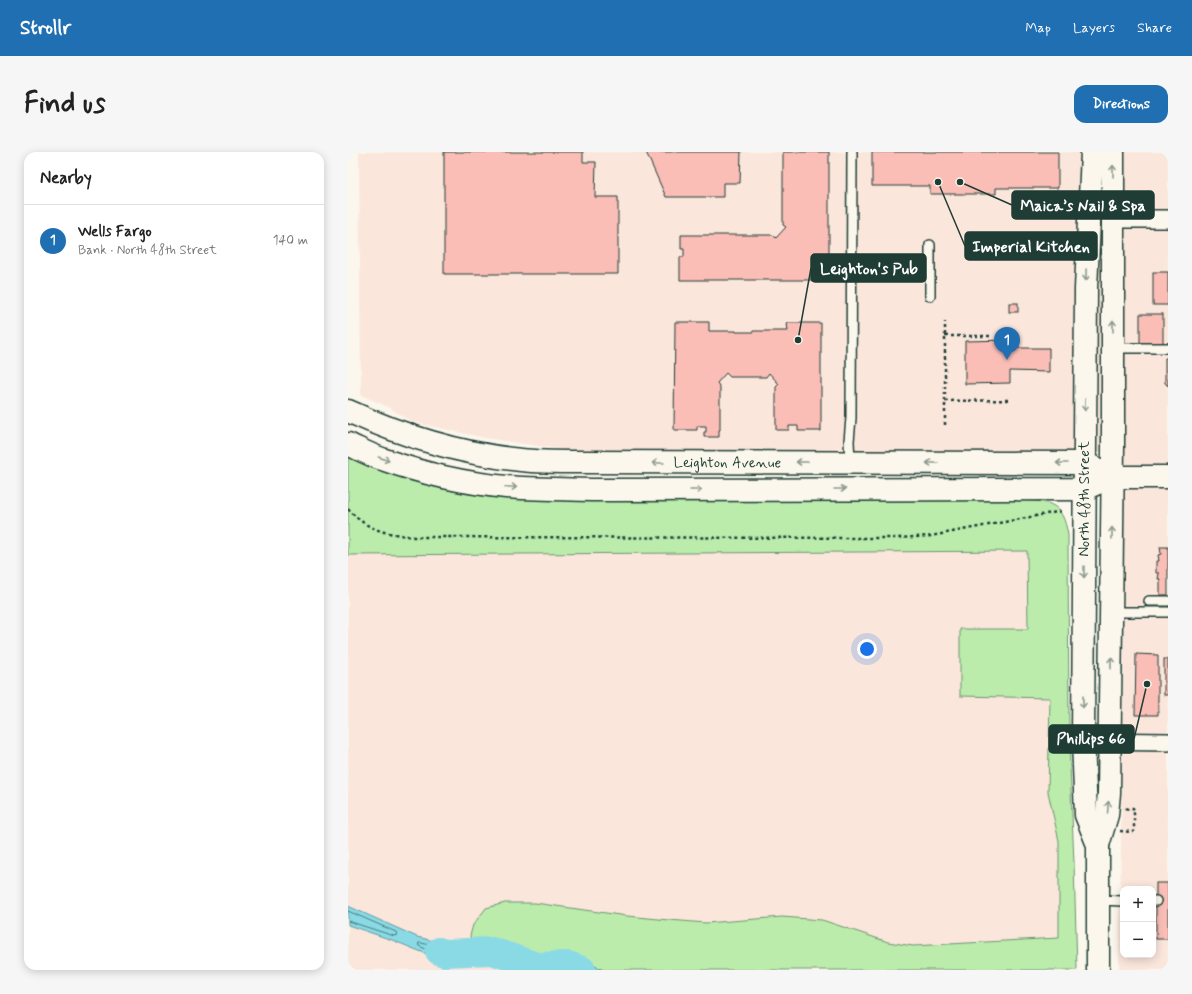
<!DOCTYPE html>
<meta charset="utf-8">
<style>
body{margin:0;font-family:Mynerve,sans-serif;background:#f6f6f6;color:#222}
.controls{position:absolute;right:12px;bottom:12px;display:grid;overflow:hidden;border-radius:8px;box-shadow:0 2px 10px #0003}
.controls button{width:36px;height:36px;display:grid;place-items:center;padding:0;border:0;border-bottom:1px solid #e0e0e0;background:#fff;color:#222;font:20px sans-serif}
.you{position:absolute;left:519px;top:497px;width:14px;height:14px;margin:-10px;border:3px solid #fff;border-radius:50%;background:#1a73e8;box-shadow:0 0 0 6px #1a73e833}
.badge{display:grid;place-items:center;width:26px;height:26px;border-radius:50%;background:#1f6fb2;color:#fff;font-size:13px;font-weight:700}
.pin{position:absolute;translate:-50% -33px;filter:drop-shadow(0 1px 2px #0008)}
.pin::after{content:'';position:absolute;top:21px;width:14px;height:12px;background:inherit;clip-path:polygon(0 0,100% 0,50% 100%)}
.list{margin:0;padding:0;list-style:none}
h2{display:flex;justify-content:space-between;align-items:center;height:52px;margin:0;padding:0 16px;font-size:17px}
h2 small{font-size:13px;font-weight:400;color:#767676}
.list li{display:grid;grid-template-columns:26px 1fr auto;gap:12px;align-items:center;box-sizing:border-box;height:72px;padding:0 16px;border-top:1px solid #e0e0e0}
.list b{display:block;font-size:15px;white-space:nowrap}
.list p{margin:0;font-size:13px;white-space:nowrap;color:#767676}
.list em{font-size:13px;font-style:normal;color:#767676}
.map{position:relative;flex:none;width:820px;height:818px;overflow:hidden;border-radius:12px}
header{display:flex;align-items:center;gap:24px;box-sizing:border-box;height:56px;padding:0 20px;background:#1f6fb2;color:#fff}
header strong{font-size:19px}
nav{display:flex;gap:22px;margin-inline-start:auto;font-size:14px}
.intro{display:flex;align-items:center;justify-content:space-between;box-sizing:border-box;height:96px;padding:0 24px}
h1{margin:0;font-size:28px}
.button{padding:10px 18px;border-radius:12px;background:#1f6fb2;color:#fff;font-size:14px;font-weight:700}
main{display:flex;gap:24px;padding:0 24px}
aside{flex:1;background:#fff;border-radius:12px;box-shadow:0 2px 10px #0003}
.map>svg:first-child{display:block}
.built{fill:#fbe6dc;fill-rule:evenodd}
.green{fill:#bbecac;stroke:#6d9470}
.water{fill:#8adae6;stroke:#5f9b9f}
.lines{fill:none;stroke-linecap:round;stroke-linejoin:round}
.shore{stroke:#4a7c7b;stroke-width:1}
.river{stroke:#8adae6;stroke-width:28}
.building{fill:#fabeb7;stroke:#1f3d34}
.service-casing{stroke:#1f3d34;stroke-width:12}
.minor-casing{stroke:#1f3d34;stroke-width:20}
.tertiary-casing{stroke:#1f3d34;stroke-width:25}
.secondary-casing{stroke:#1f3d34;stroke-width:25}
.path{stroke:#1f3d34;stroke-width:2.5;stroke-dasharray:3 3;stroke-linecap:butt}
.service{stroke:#fbf7ec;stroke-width:9}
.minor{stroke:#fbf7ec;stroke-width:17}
.tertiary{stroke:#fbf7ec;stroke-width:22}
.secondary{stroke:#fbf7ec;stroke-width:22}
.oneway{stroke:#8d9a90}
.labels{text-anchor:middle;stroke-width:3;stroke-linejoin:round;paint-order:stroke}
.street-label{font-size:15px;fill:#1f3d34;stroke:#fbf7ec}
.leader{fill:none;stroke:#1f3d34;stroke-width:1.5}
.callout-dot{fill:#1f3d34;stroke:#fbf7ec;stroke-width:1.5}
.callout{fill:#1f3d34;stroke:#1f3d34;stroke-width:1.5}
.callout-label{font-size:16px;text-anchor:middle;font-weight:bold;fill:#fff}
</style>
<header>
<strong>Strollr</strong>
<nav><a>Map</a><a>Layers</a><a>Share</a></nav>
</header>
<div class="intro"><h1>Find us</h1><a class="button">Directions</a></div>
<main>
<aside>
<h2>Nearby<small></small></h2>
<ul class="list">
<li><span class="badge">1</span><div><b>Wells Fargo</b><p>Bank · North 48th Street</p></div><em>140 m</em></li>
</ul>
</aside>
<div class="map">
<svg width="820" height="818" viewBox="0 0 820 818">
<rect width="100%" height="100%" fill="#fbf7ec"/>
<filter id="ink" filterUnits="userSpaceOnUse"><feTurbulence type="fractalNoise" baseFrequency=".025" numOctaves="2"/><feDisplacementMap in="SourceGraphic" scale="8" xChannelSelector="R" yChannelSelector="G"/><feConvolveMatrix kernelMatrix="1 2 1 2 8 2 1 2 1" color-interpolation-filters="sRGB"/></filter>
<g filter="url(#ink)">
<g class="built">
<path d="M11,0H820V818H771L775,563L776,300L224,299L137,286L64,270L40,255L13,243ZM775,737H805V803H775Z"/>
<path d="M0,395L713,396L717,818H0Z"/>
</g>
<path class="green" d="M0,301L68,326L672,348C702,350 714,349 720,383L721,590L726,711L729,818H255L230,806L193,802L126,799L122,784L125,773L138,756L157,751H187L279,764L321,768L358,771L434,765L474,768L540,790L565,794L711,786V689L700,640L702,546L612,544V477H680L679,399L0,403Z"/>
<path class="water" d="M0,754L69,785L128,799L193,802L230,806L255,818H223L138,807L86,805L44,788L0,773Z"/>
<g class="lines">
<g class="shore">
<path d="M0,759L48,780L49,783L46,784L0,769"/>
<path d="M71,791H73L101,797L103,800L101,801H87L71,794Z"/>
<path d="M213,818L212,814L204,811V808L228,810L246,818"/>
</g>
<path class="river" d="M91,799L96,801L144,799L189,814L220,813L234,818"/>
</g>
<g class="building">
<path d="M96,0H235V10H248L247,45H270V122H96Z"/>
<path d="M298,0H393L392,31H375V45H318Z"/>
<path d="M435,0H481V128H332V105H336V97H333V83H425L428,86L438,75L435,73Z"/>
<path d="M524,0H710V36H648V42H582V34H524Z"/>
<rect x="805" y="120" width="15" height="33"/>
<rect x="661" y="151" width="9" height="9"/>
<rect x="792" y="162" width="23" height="31"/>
<path d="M327,170H361V179H388V180H405V179H440L439,171H473V279H450V274H441V278H428V235L431,232L421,221L418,225H382L378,221L369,231L372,235V278H371V285H356V280H358V274H349V278H326Z"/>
<path d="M662,188V196H701V220L662,219V231L617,232V189Z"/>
<path d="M817,206H820V234L817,231Z"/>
<path d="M812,395H820V443H812V427H810L811,421H808V409H811L810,403L813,402Z"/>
<path d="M788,502L810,503V563H787Z"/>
<rect x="816" y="507" width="4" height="36"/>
<rect x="808" y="731" width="12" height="56"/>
</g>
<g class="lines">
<g class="service-casing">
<g id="service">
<path d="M582,144V93"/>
<path d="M765,196H820"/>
<path d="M502,310L501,289L503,266L504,0"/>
<path d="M801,449H820"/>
<path d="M763,460H820"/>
<path d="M750,748L775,749"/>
<path d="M805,749H808"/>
</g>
</g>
<g class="minor-casing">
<g id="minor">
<path d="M765,67H820"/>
<path d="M735,589L820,590"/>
</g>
</g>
<g class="tertiary-casing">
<path id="tertiary" d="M764,325H820"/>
</g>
<g class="secondary-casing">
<g id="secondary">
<path d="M744,0L738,137L735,589L738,663L750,693"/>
<path id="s1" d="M0,259C55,284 113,302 173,308C192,310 211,310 231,310L737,311L764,325"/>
<path d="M0,292C11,297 22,303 34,307C73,321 116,331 158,335C186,337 215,337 244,338L736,337L764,325"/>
<path d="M750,818V693L759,663L761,641L765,294V0"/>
</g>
</g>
<g class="path">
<path d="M597,184H642"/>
<path d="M597,249L663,248"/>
<path d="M597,273V170"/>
<path d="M0,357C21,380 38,381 66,385L550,386L583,384L714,359"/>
<path d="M772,679L784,680L786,679V658L785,656H782L777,657"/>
</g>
<use href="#service" class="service"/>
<use href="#minor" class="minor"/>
<use href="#tertiary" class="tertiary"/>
<use href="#secondary" class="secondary"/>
</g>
<defs><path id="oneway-shaft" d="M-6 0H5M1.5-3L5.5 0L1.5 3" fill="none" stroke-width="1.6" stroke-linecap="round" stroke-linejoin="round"/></defs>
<g class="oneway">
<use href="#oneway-shaft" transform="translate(765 19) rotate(-90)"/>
<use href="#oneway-shaft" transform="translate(738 123) rotate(91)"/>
<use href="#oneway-shaft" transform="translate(765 174) rotate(-90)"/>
<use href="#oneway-shaft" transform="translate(737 253) rotate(90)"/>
<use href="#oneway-shaft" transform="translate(36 307) rotate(19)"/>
<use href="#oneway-shaft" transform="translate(454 310) rotate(180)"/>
<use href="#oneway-shaft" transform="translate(310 311) rotate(180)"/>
<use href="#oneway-shaft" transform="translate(584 311) rotate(-180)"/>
<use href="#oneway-shaft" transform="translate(714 311) rotate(-180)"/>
<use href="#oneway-shaft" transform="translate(163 335) rotate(3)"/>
<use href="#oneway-shaft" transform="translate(492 337)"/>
<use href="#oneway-shaft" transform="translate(348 338)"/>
<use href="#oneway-shaft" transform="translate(764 381) rotate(-90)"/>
<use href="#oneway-shaft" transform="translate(736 420) rotate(90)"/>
<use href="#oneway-shaft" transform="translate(763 511) rotate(-89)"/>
<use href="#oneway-shaft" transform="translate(735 550) rotate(90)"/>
<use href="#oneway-shaft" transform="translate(760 655) rotate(-85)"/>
</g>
</g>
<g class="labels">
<g class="street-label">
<text dy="5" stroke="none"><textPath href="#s1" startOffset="387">Leighton Avenue</textPath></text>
<text transform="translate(736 347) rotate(-90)" y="5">North 48th Street</text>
</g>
</g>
<path class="leader" d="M612 30L664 53M590 30L617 94M450 188L463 116M799 532L786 587"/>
<g class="callout-dot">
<circle cx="612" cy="30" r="4"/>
<circle cx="590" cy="30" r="4"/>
<circle cx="450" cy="188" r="4"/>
<circle cx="799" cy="532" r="4"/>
</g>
<g class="callout">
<rect x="664" y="39" width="142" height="28" rx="4"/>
<rect x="617" y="80" width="132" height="28" rx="4"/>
<rect x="463" y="102" width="115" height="28" rx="4"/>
<rect x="701" y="573" width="85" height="28" rx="4"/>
</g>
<g class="callout-label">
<text x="735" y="59">Maica’s Nail &amp; Spa</text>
<text x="683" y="100">Imperial Kitchen</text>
<text x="521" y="122">Leighton's Pub</text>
<text x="743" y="592">Phillips 66</text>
</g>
</svg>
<div class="controls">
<button>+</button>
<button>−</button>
</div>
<div class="you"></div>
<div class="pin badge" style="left:659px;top:208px">1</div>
</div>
</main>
